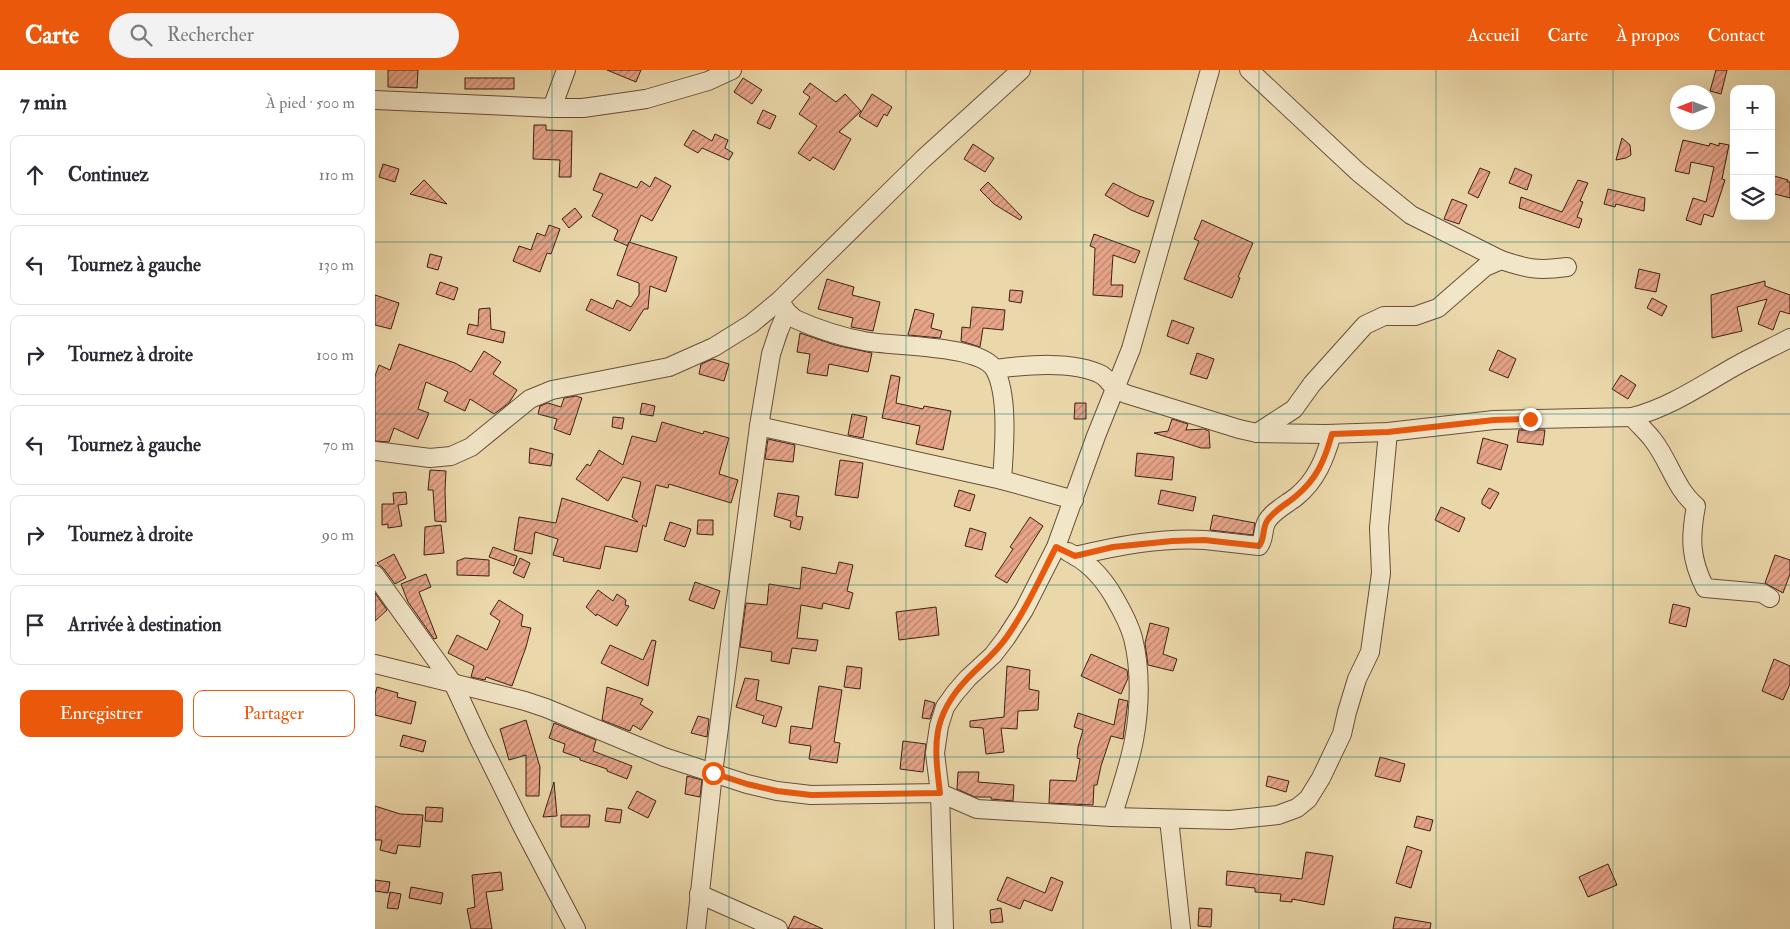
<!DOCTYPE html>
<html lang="fr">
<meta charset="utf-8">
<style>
body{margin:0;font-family:"IM FELL Double Pica",serif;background:#f2f2f3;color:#2b2b33}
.controls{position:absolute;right:15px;top:15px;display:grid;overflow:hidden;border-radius:10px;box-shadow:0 5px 20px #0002}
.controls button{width:45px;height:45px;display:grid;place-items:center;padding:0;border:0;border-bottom:1px solid #e1e1e2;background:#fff;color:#2b2b33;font:25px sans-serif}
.compass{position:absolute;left:1295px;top:15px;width:45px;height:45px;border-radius:50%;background:#fff;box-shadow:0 5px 20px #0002;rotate:270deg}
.stop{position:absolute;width:15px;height:15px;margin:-11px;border:4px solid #ea580c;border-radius:50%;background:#fff}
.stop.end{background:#ea580c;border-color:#fff;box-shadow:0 1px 5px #0008}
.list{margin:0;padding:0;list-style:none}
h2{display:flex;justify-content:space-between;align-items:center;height:65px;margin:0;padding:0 20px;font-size:21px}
h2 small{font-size:16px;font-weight:400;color:#7c7c81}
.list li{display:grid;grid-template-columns:32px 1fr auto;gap:15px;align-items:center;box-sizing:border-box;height:80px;margin:0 10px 10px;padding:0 10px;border:1px solid #e1e1e2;border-radius:10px}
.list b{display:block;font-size:19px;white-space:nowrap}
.list em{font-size:16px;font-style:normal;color:#7c7c81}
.actions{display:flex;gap:10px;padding:15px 20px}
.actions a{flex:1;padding:11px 0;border:1px solid #ea580c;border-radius:10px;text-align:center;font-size:18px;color:#ea580c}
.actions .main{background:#ea580c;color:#fff}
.icon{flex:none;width:28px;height:28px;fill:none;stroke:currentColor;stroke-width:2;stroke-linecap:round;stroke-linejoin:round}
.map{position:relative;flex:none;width:1415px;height:859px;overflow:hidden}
header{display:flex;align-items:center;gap:30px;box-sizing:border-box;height:70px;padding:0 25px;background:#ea580c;color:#fff}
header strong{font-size:24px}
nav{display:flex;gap:28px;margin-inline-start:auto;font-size:18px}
.search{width:350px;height:45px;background:#f2f2f3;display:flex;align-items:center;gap:12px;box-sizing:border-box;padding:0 18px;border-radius:28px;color:#7c7c81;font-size:19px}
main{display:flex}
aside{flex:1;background:#fff}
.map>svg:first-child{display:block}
.building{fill:url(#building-hatch);stroke:#3d2115}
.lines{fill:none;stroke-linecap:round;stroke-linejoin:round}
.minor-casing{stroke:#684f3a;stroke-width:20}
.minor{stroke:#f2e6c8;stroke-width:18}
.route{stroke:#ea580c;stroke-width:6}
.grid{fill:none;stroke:#0f766e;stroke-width:1;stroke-opacity:0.55}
</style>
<header>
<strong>Carte</strong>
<div class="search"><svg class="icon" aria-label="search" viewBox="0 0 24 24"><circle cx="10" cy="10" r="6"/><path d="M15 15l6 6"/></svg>Rechercher</div>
<nav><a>Accueil</a><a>Carte</a><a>À propos</a><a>Contact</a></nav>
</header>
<main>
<aside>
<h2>7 min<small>À pied · 500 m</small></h2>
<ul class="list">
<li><svg class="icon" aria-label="ahead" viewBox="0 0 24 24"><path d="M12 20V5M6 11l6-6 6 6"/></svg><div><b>Continuez</b></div><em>110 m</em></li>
<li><svg class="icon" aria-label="left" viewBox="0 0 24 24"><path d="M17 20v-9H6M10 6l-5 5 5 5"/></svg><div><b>Tournez à gauche</b></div><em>130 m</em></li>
<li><svg class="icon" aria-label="right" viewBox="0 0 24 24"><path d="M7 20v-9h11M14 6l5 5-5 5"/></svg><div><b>Tournez à droite</b></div><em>100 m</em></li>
<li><svg class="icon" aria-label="left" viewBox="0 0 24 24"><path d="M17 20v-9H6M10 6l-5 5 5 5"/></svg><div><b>Tournez à gauche</b></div><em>70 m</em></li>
<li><svg class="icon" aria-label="right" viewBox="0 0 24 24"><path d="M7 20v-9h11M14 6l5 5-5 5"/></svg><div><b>Tournez à droite</b></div><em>90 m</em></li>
<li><svg class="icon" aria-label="arrive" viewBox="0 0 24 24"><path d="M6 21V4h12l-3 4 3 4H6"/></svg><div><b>Arrivée à destination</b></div></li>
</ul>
<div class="actions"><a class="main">Enregistrer</a><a>Partager</a></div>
</aside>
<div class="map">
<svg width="1415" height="859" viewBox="0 0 1415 859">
<defs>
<pattern id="building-hatch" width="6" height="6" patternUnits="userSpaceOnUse" patternTransform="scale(1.25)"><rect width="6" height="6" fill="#e7a489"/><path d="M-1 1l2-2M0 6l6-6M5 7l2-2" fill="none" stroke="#bc856f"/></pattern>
</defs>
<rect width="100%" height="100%" fill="#ebd8aa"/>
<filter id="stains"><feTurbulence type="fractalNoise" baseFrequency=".004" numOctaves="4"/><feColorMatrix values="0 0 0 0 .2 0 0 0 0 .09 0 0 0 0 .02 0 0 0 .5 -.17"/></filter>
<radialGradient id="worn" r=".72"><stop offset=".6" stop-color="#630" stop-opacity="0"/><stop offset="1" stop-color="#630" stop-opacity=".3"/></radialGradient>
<g class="building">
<path d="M13,0H43L42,18L13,17Z"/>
<path d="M232,0H266L261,12Z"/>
<path d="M1341,0H1352L1346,24L1335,21Z"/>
<rect x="90" y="8" width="49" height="11"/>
<path d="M368,8L387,20L377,34L359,22Z"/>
<path d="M435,13L461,32L470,24L486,41L464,62L476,69L459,100L438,87L435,91L423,83L442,56L424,44L435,27L428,22Z"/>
<path d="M497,24L517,37L512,46L509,44L502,57L484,46Z"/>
<path d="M388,40L401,46L395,59L382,53Z"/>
<path d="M159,55H171V60L197,61L196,107H184L185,90L158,89Z"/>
<path d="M318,60L337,71L340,64L353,70L350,78L358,83L354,90L327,78L323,83L309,75Z"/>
<path d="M1247,68L1255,75L1256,85L1251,88L1241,90Z"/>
<path d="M1308,70L1334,76L1335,73L1344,76V73L1354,75L1347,109L1350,110L1338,147L1329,144L1326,155L1311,150L1318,128L1331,132L1339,97L1316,92L1314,104L1300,101Z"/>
<path d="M598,74L619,88L610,102L589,89Z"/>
<path d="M8,94L24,99L20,112L4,107Z"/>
<path d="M1105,98L1115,102L1103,128L1093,123Z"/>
<path d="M1140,98L1157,105L1152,120L1134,113Z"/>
<path d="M225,103L262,118L266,111L275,117L280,107L296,116L277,151L266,145L253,176L239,170L243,160L217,146L228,124L218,120Z"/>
<path d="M1396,105L1413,110L1412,112H1415V128L1396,123Z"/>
<path d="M49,110L72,134L35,124Z"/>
<path d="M1203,110L1213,113L1205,131L1208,132L1202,147L1207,149L1204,158L1144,138L1146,127L1187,142Z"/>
<path d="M613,112L647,147L645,150L619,134L605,120Z"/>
<path d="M738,113L764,126L779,131L773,147L756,140L730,125Z"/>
<path d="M1233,119L1270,128L1269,141L1241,134L1240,137L1229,134Z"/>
<path d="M1077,129L1092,135L1084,154L1069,149Z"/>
<path d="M200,138L207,147L194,158L187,149Z"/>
<path d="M827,150L878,173L863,207L865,208L857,228L809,209L824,171L819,169Z"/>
<path d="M174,155L185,159L176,184L172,183L165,202L138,191L144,176L156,180L162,163L170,166Z"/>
<path d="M719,164L765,181L760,193L738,185L736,215H748L747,227L718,225L720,178L715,176Z"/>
<path d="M254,172L302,187L291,222L275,216L273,239H269L255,261L211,240L216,229L238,239L242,230L256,237L264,225V213L242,205Z"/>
<path d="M55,184L67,187L63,200L52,197Z"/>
<path d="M1264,199L1285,204L1281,222L1260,218Z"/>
<path d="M452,209L479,217L477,225L505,232L498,261L476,257L478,248L443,239Z"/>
<path d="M1390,211V216L1415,225V244L1405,241L1398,260L1383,254L1392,229L1362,237L1367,261L1337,268L1336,225Z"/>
<path d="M65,212L83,218L79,230L61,224Z"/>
<path d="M635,220L648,221L646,233L634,231Z"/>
<path d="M0,225L24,233L16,259L0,255Z"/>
<path d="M1277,228L1292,236L1287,246L1272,238Z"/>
<path d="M597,237L630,240L628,260L608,258L605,277L586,271L587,257L595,258Z"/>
<path d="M115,238L116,259L130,262L128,273L92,264L94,254L103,256L104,239Z"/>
<path d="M540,239L559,244L556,258L567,261L565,268L533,265Z"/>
<path d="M797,250L819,258L813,274L792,266Z"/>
<path d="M425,263L460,275L497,283L493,302L454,294L452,306L432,303L435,284L422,282Z"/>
<path d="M24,274L80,293L96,302L109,281L126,292L118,304L142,320L134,333L119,344L95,329L90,341L69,331L73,322L51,312L43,339L54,343L43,369L19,358L14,372L0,371V306L4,295L15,300Z"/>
<path d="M1123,280L1141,289L1133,308L1114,300Z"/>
<path d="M822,283L839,289L832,309L815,304Z"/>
<path d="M338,289L354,294L349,311L324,304L326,294Z"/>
<path d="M516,305L525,307L521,333L548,339L549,336L576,341L568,380L541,374L545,356L507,348Z"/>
<path d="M1246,305L1261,315L1253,329L1237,319Z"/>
<path d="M201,326L207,328L195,365L179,359L182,349L163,344L165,336L173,333L186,337L189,328Z"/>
<path d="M267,333L280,336L278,346L265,344Z"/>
<path d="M700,333H711V349H699Z"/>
<path d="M477,344L492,347L488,368L473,365Z"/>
<path d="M238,347L249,348L247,359L237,357Z"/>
<path d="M797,349L813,354L811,360L829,359L834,361L835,378H826L779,363L793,361Z"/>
<path d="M287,352L328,364L329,361L354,368L344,404L363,410L356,433L294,414L293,418L281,415L271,457L268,455L262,482L230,476L225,499L188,491L189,488L178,485L183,469L160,462L157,484L139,480L144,447L181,453L187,428L263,452L257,447L266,412L248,407L233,431L201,409L212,394L215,396L224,380L248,395L257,366L281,372Z"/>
<path d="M1144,360H1170L1168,375L1142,372Z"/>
<path d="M1108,368L1133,375L1126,400L1102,393Z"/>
<path d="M393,369L420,375L418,392L390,389Z"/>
<path d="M155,378L178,384L176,396L154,393Z"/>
<path d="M762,383L799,387L797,410L760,406Z"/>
<path d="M465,390L488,393L483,428L460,425Z"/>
<path d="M55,400L71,401L70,420L71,452L60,451L58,420H53Z"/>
<path d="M1114,418L1124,423L1115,439L1107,434V430Z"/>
<path d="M584,420L600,425L595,441L579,436Z"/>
<path d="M786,420L821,427L818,441L783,434Z"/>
<path d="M31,422L32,434L23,435L27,456L13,458V454L7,455V434H19L18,423Z"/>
<path d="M403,423L424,426L421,446L428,447L425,460L415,457L416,451L399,446Z"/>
<path d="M1066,437L1090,448L1084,462L1060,450Z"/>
<path d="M838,445L880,453L878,465L835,460Z"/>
<path d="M655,447L668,456L632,513L620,506L638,479L635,477Z"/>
<path d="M323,450H338V465L322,464Z"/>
<path d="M295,452L316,459L310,477L289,470Z"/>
<path d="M66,455L69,483L49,485L50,457Z"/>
<path d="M595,458L611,463L607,480L590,476Z"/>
<path d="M118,477L142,486L139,496L114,487Z"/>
<path d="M19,484L31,508L20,514L9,499L2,493Z"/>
<path d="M1400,485L1415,490V504L1408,523L1390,513Z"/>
<path d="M90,488L114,490V506L82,505V491Z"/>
<path d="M145,488L155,493L149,508L138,503Z"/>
<path d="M464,492L478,495L472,521L478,523L474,539L448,533L447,539L426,535L422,568L443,570L441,581L417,578L414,594L396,591L397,582L365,577L371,533L392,535L394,514L425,519L427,497L461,504Z"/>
<path d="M51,504L56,517L44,522L62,568L59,569L33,532L26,514Z"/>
<path d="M320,512L345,521L339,539L314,530Z"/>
<path d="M223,520L238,531L242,524L251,530L250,535L254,536L242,556L222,544L221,546L211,537Z"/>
<path d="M0,523L12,540L0,551Z"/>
<path d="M124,530L148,545L146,556L156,558L151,577L137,616L111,607L110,610L96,607L99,596L73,583L82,565L112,580L125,551L115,544Z"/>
<path d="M1298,534L1315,538L1311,557L1294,553Z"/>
<path d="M561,537L564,565L524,570L521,542Z"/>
<path d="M775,553L794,558L788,584L802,589L798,601L773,595L770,573Z"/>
<path d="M277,570L281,571L273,616L226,593L235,575L268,590Z"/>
<path d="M716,584L752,600L753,608L746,624L706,606Z"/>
<path d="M1399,589L1415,596V614L1408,630L1387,621Z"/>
<path d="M472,596L487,598L485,619L469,617Z"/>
<path d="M632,596L655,600L654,619L664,621L663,640L643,641L642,659L626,658L629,682L611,684L608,658L595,657V651L629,647Z"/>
<path d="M370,608L384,610L381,630L407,637L401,657L387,653L389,646L361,637Z"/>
<path d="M444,616L467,620L459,672L465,673L462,693L434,689L436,676L414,673L416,656L437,659Z"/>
<path d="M2,617L23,623L22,627L41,632L36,654L0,645V624Z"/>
<path d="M232,617L268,629L265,634L278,642L266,660L258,655L255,661L227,650Z"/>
<path d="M744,629L753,631L748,669L736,666L726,696L722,715H719L718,735L674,733L675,710L701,711L705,689L702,688L703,677L708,660L699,657L703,643L739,655Z"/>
<path d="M550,630L560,633L555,649L547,648Z"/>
<path d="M323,646L334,649L332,667L316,663Z"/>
<path d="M151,650L165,697L164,726H151V685L134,690L125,659Z"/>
<path d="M179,653L221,670L218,681L257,696L252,709L232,701V699L205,690V688L188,682L190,674L174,668Z"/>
<path d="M28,665L51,671L48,682L25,676Z"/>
<path d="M528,671L551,674L548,702L525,699Z"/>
<path d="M1005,687L1030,694L1025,712L1000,706Z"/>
<path d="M583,702H604L603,712L639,715L638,731L616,729V727H600L582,719Z"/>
<path d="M312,706L327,710L325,727L310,724Z"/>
<path d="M893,706L914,711L911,722L891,716Z"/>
<path d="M179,712L182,746L168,747Z"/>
<path d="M262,721L281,731L273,748L253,738Z"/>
<path d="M0,736L25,744L48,745L45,777L23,775L21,784L5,780L7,770H0Z"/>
<path d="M51,737L68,738L67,752L50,751Z"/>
<path d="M232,738L247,740L245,753L230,751Z"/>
<path d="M186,745H215L214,757H186Z"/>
<path d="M1042,746L1058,750L1055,761L1039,757Z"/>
<path d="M1032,776L1047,781L1036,818L1021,813Z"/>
<path d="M931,782L958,786L949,835L917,829V832L905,831L906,824L880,822V818L851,815L852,801L927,809Z"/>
<path d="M1233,794L1242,815L1213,827L1204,807Z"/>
<path d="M126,802L128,820L111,822L117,859H96L92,839L100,837L97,805Z"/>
<path d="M632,807L670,823L676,807L688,812L677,841L649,830L645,839L622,830Z"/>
<path d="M0,810L15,812L13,823L0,821Z"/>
<path d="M36,817L68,823L66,834L34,828Z"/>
<path d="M15,822L26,824L23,839L12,838Z"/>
<path d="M626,838L628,852L616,853L615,840Z"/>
<path d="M824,838L837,839L836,857L823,856Z"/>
<path d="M419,846L448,859H413Z"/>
<path d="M1020,847L1056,853L1055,859H1018Z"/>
</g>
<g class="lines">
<g class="minor-casing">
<g id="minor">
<path d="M874,0L983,102L1036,145L1126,190"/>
<path d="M0,30L177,38H208L271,29L333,11L357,0"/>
<path d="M177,38L191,0"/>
<path d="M406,233L412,242L420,249C440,258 467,267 489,271C518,277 606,274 620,300C634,326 629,381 627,410"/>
<path d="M620,299C650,295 699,290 727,305C733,309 735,314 740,318C743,321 748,322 751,324L864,359L882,363L951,364L1013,362L1119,350L1257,347C1293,338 1324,317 1357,298C1376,287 1396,278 1415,268"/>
<path d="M1257,347C1264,355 1272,362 1278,370C1295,392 1300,418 1321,436C1315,468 1315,488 1330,518L1387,523L1395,528"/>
<path d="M384,356L627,410L699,430"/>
<path d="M882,363L919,339L937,314L990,255L1009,246H1040L1063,238L1110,197L1126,190C1153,199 1163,201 1192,197"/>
<path d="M0,381L55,388L76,386L96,377L155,329L177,320L294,297L339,277L376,254L404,231L548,89L646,0"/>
<path d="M693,482C712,491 728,508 739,527C746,539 754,553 758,568C766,600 765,638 759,670C754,696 745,722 737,747"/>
<path d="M700,486C742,476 787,467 830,470C848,472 866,474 884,476C890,469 887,459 892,451C898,441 912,434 921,427C942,410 950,388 957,364"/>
<path d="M0,505L79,615L104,669L146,754L201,859"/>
<path d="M0,594L150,631L171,638L289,687L372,714L402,721L436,725L565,723L602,739L737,747L855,750L903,745L922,738L933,729L946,708L967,664L972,642L982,609L995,582L1006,503L1004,458L1013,362"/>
<path d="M794,749L806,859"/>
<path d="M324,824L403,859"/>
<path d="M321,859L338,703L384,356L396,284L404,260L412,242"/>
<path d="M569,859L565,723L560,683L564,656L570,637L580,623L593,608L618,585L631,568L649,540L681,477L721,366L756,279L835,0"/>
</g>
</g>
<use href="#minor" class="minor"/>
</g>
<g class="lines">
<path class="route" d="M338,703L372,714L402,721L436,725L565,723C559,675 556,647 592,609C605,595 620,584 631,568C651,540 665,508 681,477L700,486L738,477L797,471L829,470L884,476C890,469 887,459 892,451C898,441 912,434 921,426C942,409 950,389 957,364L1013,362L1119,350L1155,349"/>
</g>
<path class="grid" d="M177,0V859M354,0V859M531,0V859M708,0V859M884,0V859M1061,0V859M1238,0V859M0,172H1415M0,344H1415M0,515H1415M0,687H1415"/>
<rect width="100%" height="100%" filter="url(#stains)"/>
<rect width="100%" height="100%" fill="url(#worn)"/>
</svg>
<div class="controls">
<button>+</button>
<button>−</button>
<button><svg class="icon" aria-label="layers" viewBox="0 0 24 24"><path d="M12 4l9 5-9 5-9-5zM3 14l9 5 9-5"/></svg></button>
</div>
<svg class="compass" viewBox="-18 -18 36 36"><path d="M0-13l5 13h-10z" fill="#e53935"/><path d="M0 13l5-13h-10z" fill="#7c7c81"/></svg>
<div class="stop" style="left:338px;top:703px"></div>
<div class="stop end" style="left:1155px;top:349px"></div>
</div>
</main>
